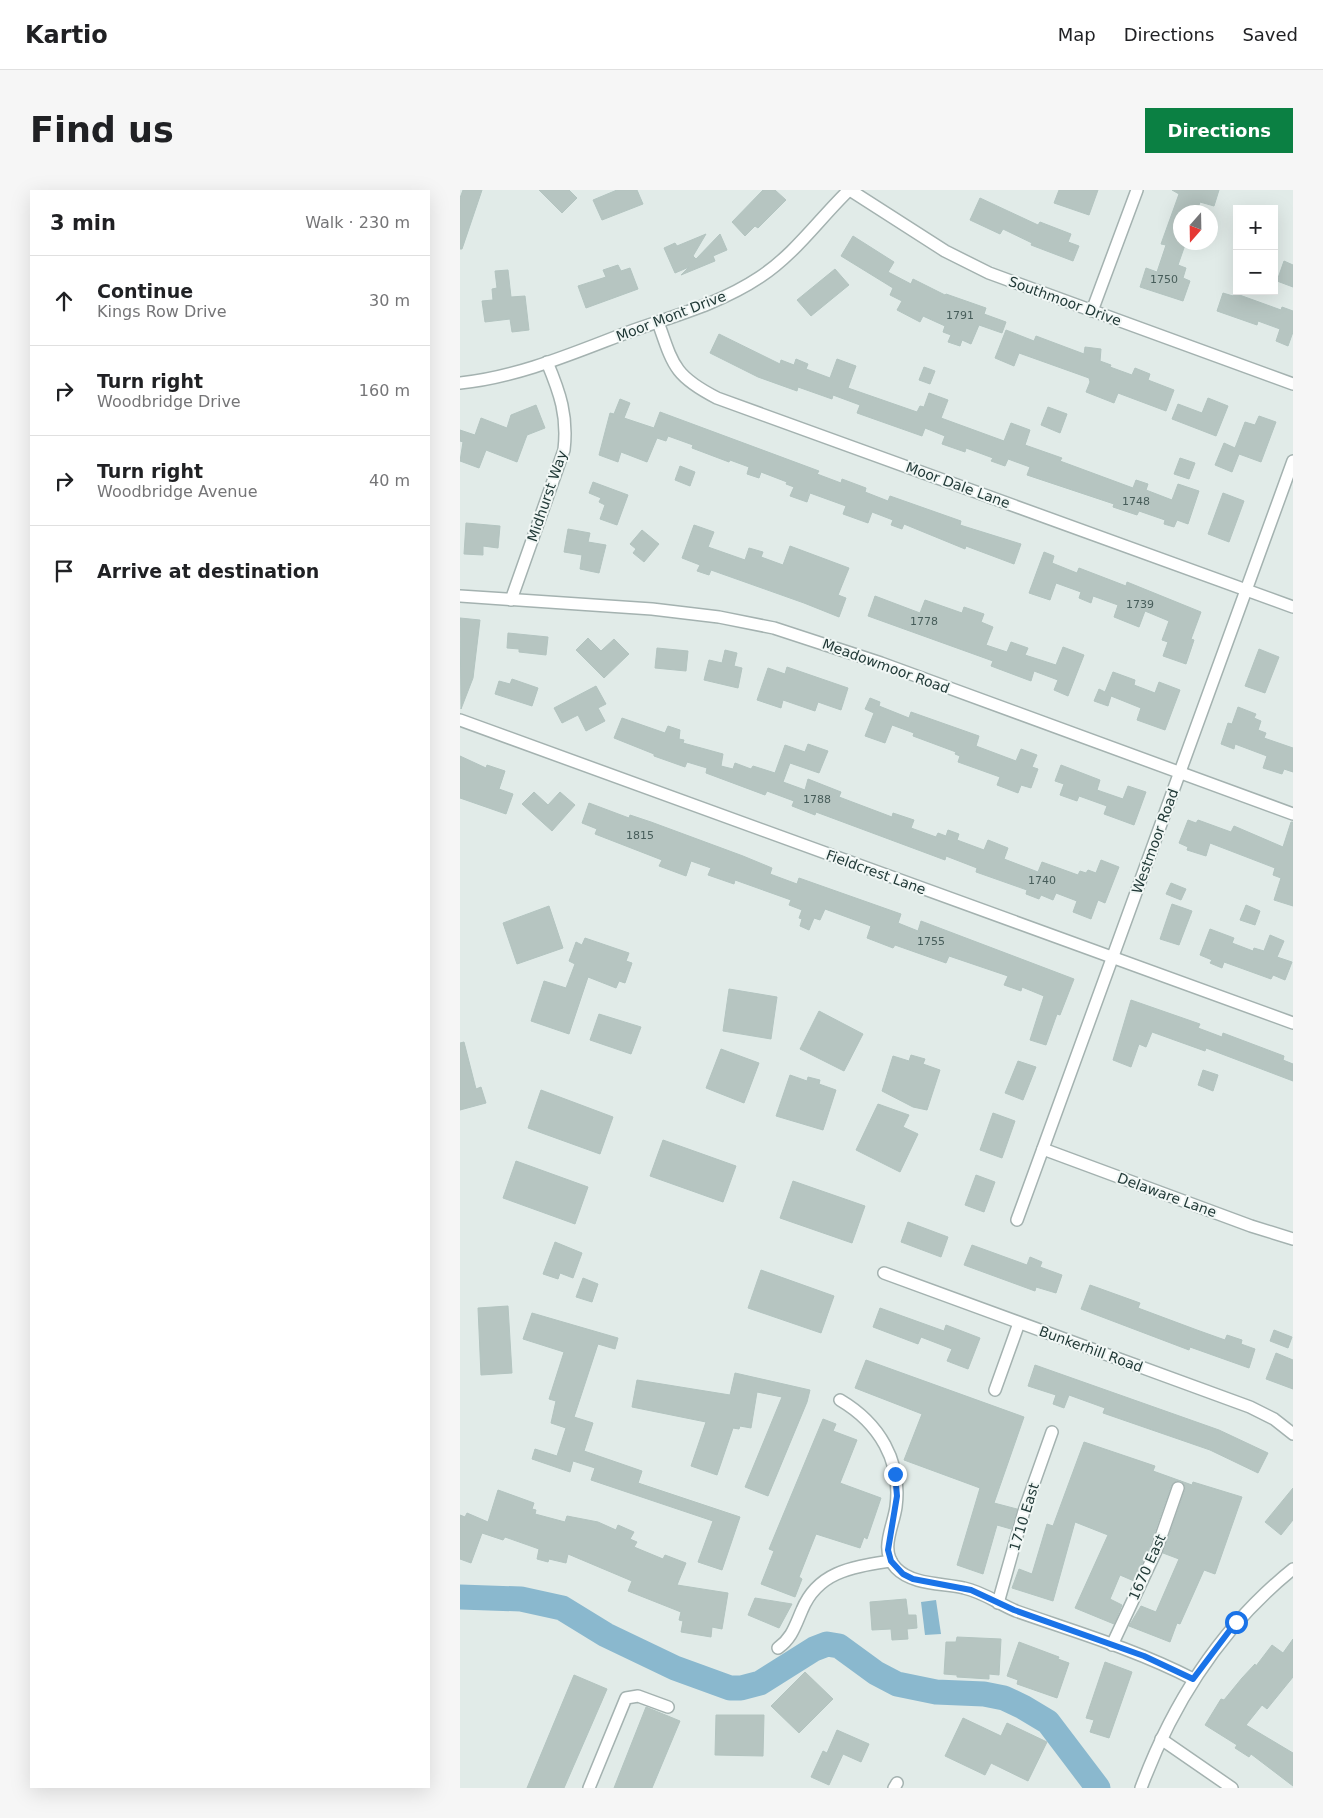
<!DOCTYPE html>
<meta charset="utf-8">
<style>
body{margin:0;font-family:"DejaVu Sans",sans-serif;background:#f6f6f6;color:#202124}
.controls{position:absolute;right:15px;top:15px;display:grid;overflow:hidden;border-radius:0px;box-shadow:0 5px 20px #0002}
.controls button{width:45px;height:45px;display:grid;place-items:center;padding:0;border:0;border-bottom:1px solid #e0e0e0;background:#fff;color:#202124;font:25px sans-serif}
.compass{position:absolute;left:713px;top:15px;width:45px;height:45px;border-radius:50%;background:#fff;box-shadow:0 5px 20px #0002;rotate:200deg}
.stop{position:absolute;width:15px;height:15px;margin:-11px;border:4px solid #1a73e8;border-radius:50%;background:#fff}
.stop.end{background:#1a73e8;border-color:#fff;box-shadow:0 1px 5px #0008}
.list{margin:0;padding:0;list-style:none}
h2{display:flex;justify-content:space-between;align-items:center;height:65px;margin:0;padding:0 20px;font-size:21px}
h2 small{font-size:16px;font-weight:400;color:#757577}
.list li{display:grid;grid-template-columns:32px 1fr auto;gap:15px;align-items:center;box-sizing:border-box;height:90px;padding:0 20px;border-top:1px solid #e0e0e0}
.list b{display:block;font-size:19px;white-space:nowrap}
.list p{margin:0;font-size:16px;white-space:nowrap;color:#757577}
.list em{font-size:16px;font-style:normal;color:#757577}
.icon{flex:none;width:28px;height:28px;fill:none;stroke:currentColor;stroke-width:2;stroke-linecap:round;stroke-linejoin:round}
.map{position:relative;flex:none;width:833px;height:1598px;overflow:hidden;border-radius:0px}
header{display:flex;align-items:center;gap:30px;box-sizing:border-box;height:70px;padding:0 25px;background:#fff;border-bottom:1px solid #e0e0e0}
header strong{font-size:24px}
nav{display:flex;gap:28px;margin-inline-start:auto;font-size:18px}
.intro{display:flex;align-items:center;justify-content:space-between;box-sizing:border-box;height:120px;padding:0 30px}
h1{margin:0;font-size:35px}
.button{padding:12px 22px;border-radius:0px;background:#0b8043;color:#fff;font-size:18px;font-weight:700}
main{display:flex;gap:30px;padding:0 30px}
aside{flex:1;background:#fff;border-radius:0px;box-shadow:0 5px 20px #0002}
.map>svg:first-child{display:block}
.water{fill:#8ab8ce}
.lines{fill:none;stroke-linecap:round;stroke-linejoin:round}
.river{stroke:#8ab8ce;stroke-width:25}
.building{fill:#b6c5c1;stroke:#b3c4c0}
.street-casing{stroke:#a4b2b0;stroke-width:14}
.street{stroke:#fff;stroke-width:11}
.route{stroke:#1a73e8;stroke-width:6}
.labels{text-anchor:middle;stroke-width:4;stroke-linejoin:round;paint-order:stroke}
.number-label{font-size:11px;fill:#475d5a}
.street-label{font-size:14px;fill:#223a38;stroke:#f1f7f5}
</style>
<header>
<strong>Kartio</strong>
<nav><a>Map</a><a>Directions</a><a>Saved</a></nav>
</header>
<div class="intro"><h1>Find us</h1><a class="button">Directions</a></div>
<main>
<aside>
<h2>3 min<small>Walk · 230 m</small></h2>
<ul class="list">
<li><svg class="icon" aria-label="ahead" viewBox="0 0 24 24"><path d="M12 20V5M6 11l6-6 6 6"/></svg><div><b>Continue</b><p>Kings Row Drive</p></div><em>30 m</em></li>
<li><svg class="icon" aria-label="right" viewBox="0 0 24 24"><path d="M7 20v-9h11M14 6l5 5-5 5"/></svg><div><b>Turn right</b><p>Woodbridge Drive</p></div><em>160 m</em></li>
<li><svg class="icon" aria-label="right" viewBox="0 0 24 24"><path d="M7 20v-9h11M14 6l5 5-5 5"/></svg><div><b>Turn right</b><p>Woodbridge Avenue</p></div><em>40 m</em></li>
<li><svg class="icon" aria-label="arrive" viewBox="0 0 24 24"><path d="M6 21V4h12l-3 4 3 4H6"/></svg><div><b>Arrive at destination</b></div></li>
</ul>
</aside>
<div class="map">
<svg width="833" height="1598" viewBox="0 0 833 1598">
<rect width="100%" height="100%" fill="#e1ebe8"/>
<path class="water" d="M476,1410L481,1444L465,1445L461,1412Z"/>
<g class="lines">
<path class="river" d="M0,1407L61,1409L102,1418L146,1445L215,1478L270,1498H281L300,1493L354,1459L367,1454L379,1456L416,1483L437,1494L476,1502L524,1504L544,1508L563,1517L588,1532L638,1598"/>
</g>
<g class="building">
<path d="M3,0H22L2,59H0V8Z"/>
<path d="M79,0H109L117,8L102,23Z"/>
<path d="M157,0H177L183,14L142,30L133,10Z"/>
<path d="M303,0H315L326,10L298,38L295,36L285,46L272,32Z"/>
<path d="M599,0H638L629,25L594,13Z"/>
<path d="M712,0H759L754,16L740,12L737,22H720V52H726L718,75L726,78L723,88L730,91L723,111L680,97L686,78L697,82L706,55L701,54L719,4Z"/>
<path d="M520,8L578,35L580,32L611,44L608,52L619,56L613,71L571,55L572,53L543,39L540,44L510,30Z"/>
<path d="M246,44L233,66L236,69L260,44L267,60L253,66L255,71L221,85L229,77L215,83L204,58L215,53L217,56Z"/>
<path d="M393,46L434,72L428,82L451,94L453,89L485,105L486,104L526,118L524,124L546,132L542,143L519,135L511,154L502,150L500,156L488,152L491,145L483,142L485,136L463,126L460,132L437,120L442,111L430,105L433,98L381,66Z"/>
<path d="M824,71L833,75V97L817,91Z"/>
<path d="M158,75L161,81L170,78L178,99L126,118L118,96L146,87L143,80Z"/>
<path d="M375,79L389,95L351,126L337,110Z"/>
<path d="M48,80L51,107L65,106L69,140L52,142L50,129L25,132L22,111L33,110L32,99L37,98L35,81Z"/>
<path d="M763,103L773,106L774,103L821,120L822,117L833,121V142L828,156L816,151L820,139L798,131L797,135L757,121Z"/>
<path d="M546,140L574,151L576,146L624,164L625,157L641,159L640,171L651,175L650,177L672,185L675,178L690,184L688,190L714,200L706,221L658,203L654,213L626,202L630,192L629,188L559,163L554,176L535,168Z"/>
<path d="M259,144L320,174L321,170L334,175L336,169L348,174L346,179L370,188L377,169L396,176L388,198L457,222L460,216L464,217L469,203L488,210L481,228L544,251L551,233L570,240L565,255L602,268L600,271L673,298L676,290L688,294L686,300L712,310L718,294L739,301L728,334L717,330L714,337L704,334L705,330L679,321L677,325L653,317L654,314L567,285L570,277L548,269L545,276L531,271L533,268L506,258L505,262L482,254L485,246L465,238L462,246L397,223L400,215L373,205L372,209L338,197L337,201L298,187L250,163Z"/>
<path d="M464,177L475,181L470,194L459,190Z"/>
<path d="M748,208L768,216L756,246L712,229L718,214L742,223Z"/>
<path d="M160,209L170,213L164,228L194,238L200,222L359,281L357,284L381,293L382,289L406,298L405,302L428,311L430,306L501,331L500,335L561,354L554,374L506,356L505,359L444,334L442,339L431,335L433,330L412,322L408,333L383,324L386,316L350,303L347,312L330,306L334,297L326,294L327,292L301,282L299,288L287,284L289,277L270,270L269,272L232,258L233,255L208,246L206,251L197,248L187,272L161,262L158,272L139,265L150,223L154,224Z"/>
<path d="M76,215L85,238L67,245L57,272L26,260L19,278L0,271L3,252L0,251V240L15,245L21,228L47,238L51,225Z"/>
<path d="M588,217L607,224L600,243L581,235Z"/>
<path d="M799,226L816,232L801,272L779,264L772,282L755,275L764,253L775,258L785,232L795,235Z"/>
<path d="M720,268L735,273L729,289L714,284Z"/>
<path d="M220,276L235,282L230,296L215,290Z"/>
<path d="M133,292L168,305L157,335L140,329L145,315L139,312L141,308L129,303Z"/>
<path d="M763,303L784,311L769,352L748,344Z"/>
<path d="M6,333L40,336L38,358L23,356V365L4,364Z"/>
<path d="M234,335L254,342L248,357L285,370L289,358L303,362L301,367L323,375L330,356L389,378L378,405L386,408L379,427L344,413L251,380L249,385L237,381L240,375L222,368Z"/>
<path d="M108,339L130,343L128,352L146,355L139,383L120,379L122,365L104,362Z"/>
<path d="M182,340L199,354L184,372L173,363L176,359L170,354Z"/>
<path d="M584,362L594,366L592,373L617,383L619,378L666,396L667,392L741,422L731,449L734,450L726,474L703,466L708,452L702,450L709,431L685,421L679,437L654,427L658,415L633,406L631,413L619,408L621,402L596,393L590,410L569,403Z"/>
<path d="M415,406L460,423L465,410L502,423L504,417L524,424L521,432L533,437L526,455L547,462L551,452L568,458L565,465L596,475L603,457L624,465L608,506L594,500L598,490L574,481L571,491L531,476L533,471L408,426Z"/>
<path d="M0,428L20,430L13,488L1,519Z"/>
<path d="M48,443L88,447L86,465L59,462V459L47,458Z"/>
<path d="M128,448L141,461L154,449L169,464L144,488L116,460Z"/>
<path d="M197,458L228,461L226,481L195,478Z"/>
<path d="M799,459L819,467L805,503L785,496Z"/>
<path d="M265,460L277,463L274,476L282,478L278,498L244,490L249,470L262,473Z"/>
<path d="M327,477L388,498L381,520L358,512L355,521L323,510L321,518L297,510L308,478L325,484Z"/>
<path d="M653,482L675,490L674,495L695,503L699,492L720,500L705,540L677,530L681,518L651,506L648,516L634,511L639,499L645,502Z"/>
<path d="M52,489L78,498L72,516L35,504L39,491L50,494Z"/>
<path d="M136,496L146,514L138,518L145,531L126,541L118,525L102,533L94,518Z"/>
<path d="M410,508L420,512L419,516L449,528L451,522L519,546L516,556L556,571L561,559L577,565L572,577L578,579L571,598L561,595L558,603L537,595L540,587L498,572L500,566L495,564L496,562L453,546L454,543L432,535L425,553L405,546L414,523L405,519Z"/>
<path d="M778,517L796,524L794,528L801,531L798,540L806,543L804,548L833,558V582L824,579L822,584L803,578L807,566L775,554L774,559L761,554L768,533L772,534Z"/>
<path d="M162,528L205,543L208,536L220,540L219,549L224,550L223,553L263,564L261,576L273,579L275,573L291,579L293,576L315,583L325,555L345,562L348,554L368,561L359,583L330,573L323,592L345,600L348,589L381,602L379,607L432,627L433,623L454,630L451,638L476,647L478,643L486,646L488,640L499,644L497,650L524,660L528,650L548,658L544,669L578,682L582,672L618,685L620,681L626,683L628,680L636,683L641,670L659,677L645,713L638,710L631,729L613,722L617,711L596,703L593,710L581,705L579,709L566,704L567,700L516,682L517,678L486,666L485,670L356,622L355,625L332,616L334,611L307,601L305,605L246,583L247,578L227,572L225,577L194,566V564L154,548Z"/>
<path d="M0,566L26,578L27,575L45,581L39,599L53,604L46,624L0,608Z"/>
<path d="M601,575L640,590L637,600L663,609L668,596L686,602L674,635L644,624L647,616L619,606L617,611L600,605L604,594L595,591Z"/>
<path d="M74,602L88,615L100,602L115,615L92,641L62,614Z"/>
<path d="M129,613L169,628L170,625L191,632L283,666L312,678L310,684L337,694L339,688L441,724L438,733L458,741L461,731L614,789L600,825L597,824L586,855L570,850L584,806L562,797L561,801L544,795L548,786L489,766L486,773L435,755L433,758L407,748L411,736L365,719L360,730L354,728L349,740L340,736L342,729L339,728L342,720L329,715L331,710L275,690L274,694L248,685L251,678L231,671L226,686L199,676L202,670L135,644L137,639L122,633Z"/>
<path d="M728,630L736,633L738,630L771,642L774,636L823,657L831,632H833V716L814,710L821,688L813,685L815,678L750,653L746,666L727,660L728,657L719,653Z"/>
<path d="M711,693L726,699L721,710L706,704Z"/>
<path d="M712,714L732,721L719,755L700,749Z"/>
<path d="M786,715L800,721L795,735L780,730Z"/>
<path d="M89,716L103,758L57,774L43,733Z"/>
<path d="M750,739L774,748L772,753L793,761L794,758L804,761L810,745L824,751L817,767L832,772L825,790L813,785L811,789L764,772L762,778L750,773L752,770L740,765Z"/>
<path d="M125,748L169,763L166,771L172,773L165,793L159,791L156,798L128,787L109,844L71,831L84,791L106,798L115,774L109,771L116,752L122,755Z"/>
<path d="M269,799L317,807L311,849L263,841Z"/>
<path d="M671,810L740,834L738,838L762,847L763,843L824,866L823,870L833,874V891L746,858L745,861L692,842L686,857L679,854L671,877L653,870Z"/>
<path d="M359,821L403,844L384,881L340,859Z"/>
<path d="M139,824L181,837L171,864L130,850Z"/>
<path d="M4,852L16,899L21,897L26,913L0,920V853Z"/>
<path d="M261,859L299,873L284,913L246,898Z"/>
<path d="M451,865L465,869L463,874L480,880L467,920L453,917L422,901L433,866L449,871Z"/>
<path d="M558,871L576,877L563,910L545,903Z"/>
<path d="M743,880L758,885L753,901L738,895Z"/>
<path d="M330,885L347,891L348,887L360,890L359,894L376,900L363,940L316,926Z"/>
<path d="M81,900L153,927L140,964L68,938Z"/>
<path d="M418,914L449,925L443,937L458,944L440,982L396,960Z"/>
<path d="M533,923L555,931L542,968L520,960Z"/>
<path d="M203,950L276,976L263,1012L190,986Z"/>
<path d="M56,971L128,997L115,1034L43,1008Z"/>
<path d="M516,985L535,992L524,1022L505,1015Z"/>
<path d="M333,991L405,1016L392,1053L320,1028Z"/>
<path d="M448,1032L488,1047L481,1067L441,1052Z"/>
<path d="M95,1052L122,1063L113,1088L100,1083L98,1089L83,1084Z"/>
<path d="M512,1055L567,1075L570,1067L582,1072L580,1077L602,1085L596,1103L576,1097L575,1101L504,1075Z"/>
<path d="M301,1080L374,1106L361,1143L288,1118Z"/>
<path d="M123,1088L138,1094L132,1112L116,1107Z"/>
<path d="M630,1095L680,1113L678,1118L737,1140L765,1150L767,1145L782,1150L781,1154L795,1159L789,1178L730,1157L729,1160L621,1119Z"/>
<path d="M48,1116L52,1183L21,1185L18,1118Z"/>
<path d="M420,1118L484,1141L486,1135L520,1148L508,1179L487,1171L492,1159L461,1147L458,1154L413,1137Z"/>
<path d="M72,1123L158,1148L155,1159L138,1154L114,1227L133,1233L124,1261L182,1281L178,1293L280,1327L262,1380L238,1372L253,1331L131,1290L135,1278L113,1271L110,1282L72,1269L75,1259L97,1266L106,1238L91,1233L96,1211L89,1209L104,1162L63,1149Z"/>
<path d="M814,1140L832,1147L828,1158L810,1151Z"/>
<path d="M816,1163L833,1170V1199L806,1189Z"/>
<path d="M406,1170L564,1227L534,1313L557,1319L551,1339L537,1335L523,1384L497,1375L520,1298L444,1270L462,1224L395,1198Z"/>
<path d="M575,1175L759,1240L808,1263L798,1283L750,1260L643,1223L645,1218L609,1205L604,1218L593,1214L596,1205L568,1196Z"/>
<path d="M275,1183L350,1200L347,1212L308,1306L285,1297L322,1207L297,1202L291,1238L280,1236L279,1239L273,1238L257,1285L231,1276L246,1232L172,1217L177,1190L270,1205Z"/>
<path d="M363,1229L376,1234L373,1241L397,1250L380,1293L421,1308L407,1349L404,1347L400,1358L356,1344L339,1387L342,1389L335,1407L301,1394L314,1361L309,1359Z"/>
<path d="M624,1252L695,1276L693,1281L732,1295L733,1292L782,1307L755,1384L744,1380L720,1434L717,1433L710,1452L669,1436L681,1416L696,1422L719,1369L703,1363L725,1300V1296L721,1291H716L711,1296L689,1358L674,1391L660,1385L650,1409L662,1415L654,1434L615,1418L648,1345L615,1332L593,1411L552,1398L559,1379L572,1384L587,1334L593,1336Z"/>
<path d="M833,1298V1330L821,1345L805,1332Z"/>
<path d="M38,1300L74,1313L72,1319L76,1320L75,1324L105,1332L107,1326L138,1332L156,1340L158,1335L174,1342L170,1349L177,1352L174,1357L203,1369L205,1365L226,1373L217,1395L268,1403L262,1439L252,1437L251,1447L221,1442L223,1431L219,1430L221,1422L168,1401L172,1391L108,1364L106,1373L89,1369L88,1372L77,1369L79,1359L45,1347L43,1350L22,1343L11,1373L0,1369V1325L5,1327L7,1323L28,1332Z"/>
<path d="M295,1408L332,1414L319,1438L288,1425Z"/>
<path d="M446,1409L448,1425H456L457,1438L447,1439L448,1449L432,1450L431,1439L412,1440L410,1412Z"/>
<path d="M497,1447L541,1449L539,1485L529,1484V1489L497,1487V1485L484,1484L486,1452H496Z"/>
<path d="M833,1449V1487L807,1519L802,1515L786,1535L833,1563V1596L791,1564L789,1567L775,1558L777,1555L745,1535L761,1509L764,1510L782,1488L795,1474L796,1476L812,1455L823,1463Z"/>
<path d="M559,1452L599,1467L598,1469L609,1473L597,1508L557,1494L558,1490L547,1486Z"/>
<path d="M645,1472L672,1482L649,1548L630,1542L634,1530L626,1528Z"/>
<path d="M345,1482L373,1509L339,1543L311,1516Z"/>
<path d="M114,1485L147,1499L141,1513L104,1598H67Z"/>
<path d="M186,1517L220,1531L192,1598H154Z"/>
<path d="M256,1525H304L303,1566L255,1565Z"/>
<path d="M503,1528L541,1546L547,1533L587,1552L568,1591L531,1573L525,1585L485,1566Z"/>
<path d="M377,1540L409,1554L401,1572L383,1564L369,1595L351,1587L363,1561L367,1563Z"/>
</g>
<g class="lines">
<g class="street-casing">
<g id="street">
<path d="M390,0L485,61L529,83L833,194"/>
<path d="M632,121L677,0"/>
<path d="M198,132C213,175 214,186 257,208L833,417"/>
<path d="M0,193C60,187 118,161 174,140C217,125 261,113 300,87C335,64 359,29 389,0"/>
<path d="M0,406L192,419L259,427L314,438L421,473L833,624"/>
<path d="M51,410L104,260C108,226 100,203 87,172"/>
<path d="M0,530L833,833"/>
<path d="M583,959L791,1036L833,1049"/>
<path d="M557,1030L833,271"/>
<path d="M424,1083L790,1217L814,1229L833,1244"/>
<path d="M535,1200L559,1133"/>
<path d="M380,1210C419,1233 442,1271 436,1317C433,1338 419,1360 436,1378C452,1395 483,1393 504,1398C523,1402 539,1414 556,1421C616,1442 677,1460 733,1489"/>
<path d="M538,1413L564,1321L592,1242"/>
<path d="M652,1455L696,1361L718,1298"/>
<path d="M318,1458C332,1448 335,1436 342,1420C358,1381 393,1377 431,1371"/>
<path d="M701,1549L772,1598"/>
<path d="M129,1598L166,1508L178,1506L208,1517"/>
<path d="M434,1598L437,1593"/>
<path d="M681,1598C713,1512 761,1437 833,1379"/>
</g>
</g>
<use href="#street" class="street"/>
</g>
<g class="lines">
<path class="route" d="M435,1284L437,1306L428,1360L431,1371L443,1384L453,1389L511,1400L554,1420L684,1466L733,1489L776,1432"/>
</g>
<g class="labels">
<g class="number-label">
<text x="704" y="93">1750</text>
<text x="500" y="129">1791</text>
<text x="676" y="315">1748</text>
<text x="680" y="418">1739</text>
<text x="464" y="435">1778</text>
<text x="357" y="613">1788</text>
<text x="180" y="649">1815</text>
<text x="582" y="694">1740</text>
<text x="471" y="755">1755</text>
</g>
<g class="street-label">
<text transform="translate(605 111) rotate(20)" y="5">Southmoor Drive</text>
<text transform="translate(211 126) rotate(-21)" y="5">Moor Mont Drive</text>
<text transform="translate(498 295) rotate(20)" y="5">Moor Dale Lane</text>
<text transform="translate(87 306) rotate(-71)" y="5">Midhurst Way</text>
<text transform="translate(426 476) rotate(20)" y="5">Meadowmoor Road</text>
<text transform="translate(695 651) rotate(-70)" y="5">Westmoor Road</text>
<text transform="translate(416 682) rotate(20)" y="5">Fieldcrest Lane</text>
<text transform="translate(707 1005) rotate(20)" y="5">Delaware Lane</text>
<text transform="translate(631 1159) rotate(20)" y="5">Bunkerhill Road</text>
<text transform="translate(564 1327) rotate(-73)" y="5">1710 East</text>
<text transform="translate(687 1377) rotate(-66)" y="5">1670 East</text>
</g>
</g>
</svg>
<div class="controls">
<button>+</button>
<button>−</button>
</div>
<svg class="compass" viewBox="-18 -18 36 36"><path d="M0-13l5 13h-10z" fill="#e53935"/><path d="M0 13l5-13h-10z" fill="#757577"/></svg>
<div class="stop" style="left:776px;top:1432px"></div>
<div class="stop end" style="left:435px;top:1284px"></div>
</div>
</main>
